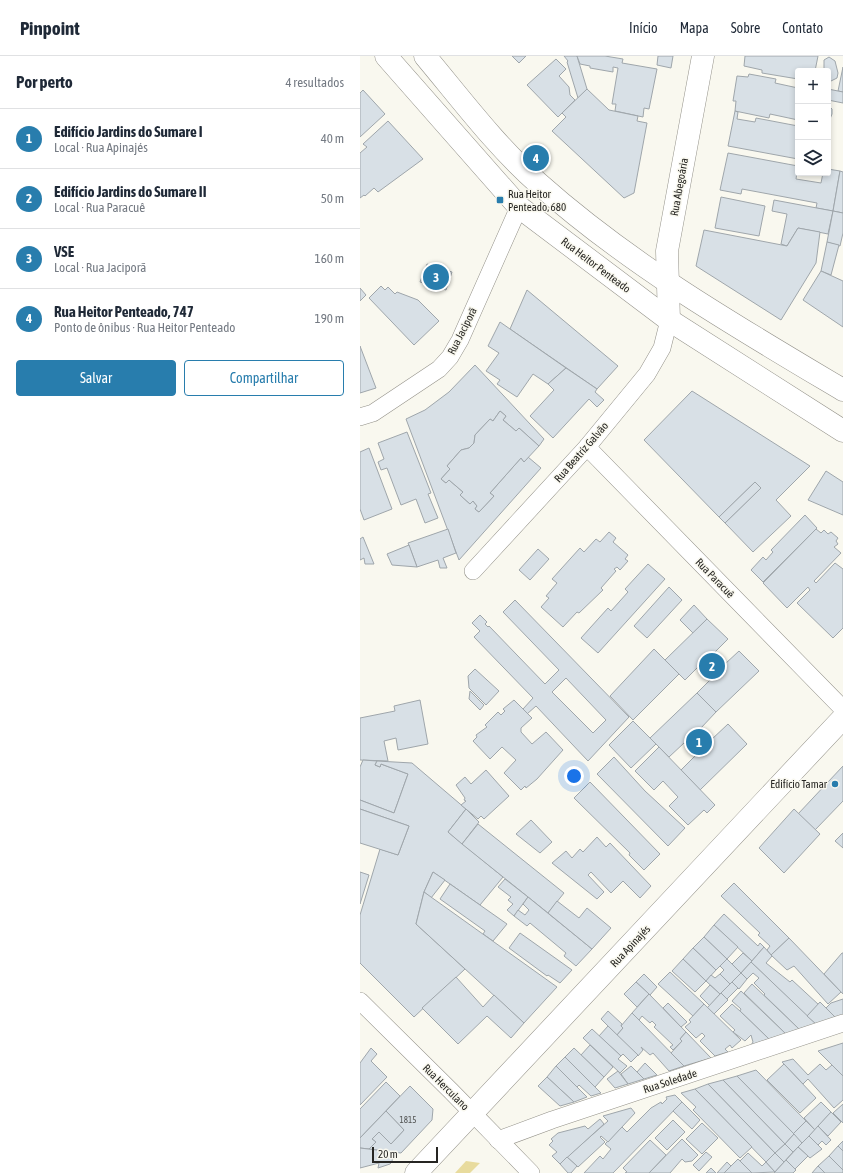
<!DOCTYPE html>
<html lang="pt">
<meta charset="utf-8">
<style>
body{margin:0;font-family:"Asap Condensed",sans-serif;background:#f6f6f7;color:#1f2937}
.controls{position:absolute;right:12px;top:12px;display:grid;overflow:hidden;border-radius:4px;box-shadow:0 2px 6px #0003}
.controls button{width:36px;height:36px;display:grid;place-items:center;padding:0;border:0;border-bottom:1px solid #e0e1e3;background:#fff;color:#1f2937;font:20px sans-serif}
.scale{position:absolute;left:12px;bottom:10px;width:66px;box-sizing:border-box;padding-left:4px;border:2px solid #262522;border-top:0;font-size:11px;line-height:14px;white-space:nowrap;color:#262522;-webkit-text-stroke:3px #f9f8ef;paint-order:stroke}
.you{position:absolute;left:214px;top:720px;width:14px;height:14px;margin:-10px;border:3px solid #fff;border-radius:50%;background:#1a73e8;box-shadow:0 0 0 6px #1a73e833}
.badge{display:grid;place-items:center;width:26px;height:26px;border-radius:50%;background:#287dad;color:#fff;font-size:13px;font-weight:700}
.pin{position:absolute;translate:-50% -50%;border:2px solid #fff;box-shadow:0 1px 4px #0006}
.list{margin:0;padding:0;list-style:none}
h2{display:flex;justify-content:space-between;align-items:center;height:52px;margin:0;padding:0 16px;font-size:17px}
h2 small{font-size:13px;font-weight:400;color:#747a83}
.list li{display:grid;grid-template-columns:26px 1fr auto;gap:12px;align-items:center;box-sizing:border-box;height:60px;padding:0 16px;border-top:1px solid #e0e1e3}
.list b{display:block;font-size:15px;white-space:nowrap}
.list p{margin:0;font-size:13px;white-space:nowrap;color:#747a83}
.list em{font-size:13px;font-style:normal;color:#747a83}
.actions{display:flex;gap:8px;padding:12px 16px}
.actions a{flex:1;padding:9px 0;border:1px solid #287dad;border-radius:4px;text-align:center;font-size:14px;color:#287dad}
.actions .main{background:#287dad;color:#fff}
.icon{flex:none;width:22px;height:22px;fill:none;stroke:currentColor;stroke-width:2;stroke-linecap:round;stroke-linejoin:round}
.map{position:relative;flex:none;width:483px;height:1117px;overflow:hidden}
header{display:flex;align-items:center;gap:24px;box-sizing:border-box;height:56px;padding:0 20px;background:#fff;border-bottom:1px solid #e0e1e3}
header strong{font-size:19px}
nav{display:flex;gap:22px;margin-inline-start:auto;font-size:14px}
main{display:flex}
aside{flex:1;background:#fff}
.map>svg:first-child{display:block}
.green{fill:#e8db9d}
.building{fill:#d8e0e6;stroke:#9fa6ab;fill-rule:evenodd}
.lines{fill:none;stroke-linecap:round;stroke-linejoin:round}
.street-casing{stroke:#939189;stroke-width:18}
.secondary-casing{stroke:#939189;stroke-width:23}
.primary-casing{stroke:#939189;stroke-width:23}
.street{stroke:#fff;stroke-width:17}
.secondary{stroke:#fff;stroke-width:22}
.primary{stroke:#fff;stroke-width:22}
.poi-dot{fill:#287dad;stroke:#f9f8ef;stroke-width:1.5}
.labels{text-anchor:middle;stroke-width:3;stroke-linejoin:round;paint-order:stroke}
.number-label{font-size:9px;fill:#525453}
.street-label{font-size:11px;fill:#262522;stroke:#f9f8ef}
.poi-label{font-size:11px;fill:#262522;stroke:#f9f8ef;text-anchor:start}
</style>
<header>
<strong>Pinpoint</strong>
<nav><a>Início</a><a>Mapa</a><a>Sobre</a><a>Contato</a></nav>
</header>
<main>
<aside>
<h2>Por perto<small>4 resultados</small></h2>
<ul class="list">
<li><span class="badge">1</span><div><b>Edifício Jardins do Sumare I</b><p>Local · Rua Apinajés</p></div><em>40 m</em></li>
<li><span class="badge">2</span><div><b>Edifício Jardins do Sumare II</b><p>Local · Rua Paracuê</p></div><em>50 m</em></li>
<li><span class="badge">3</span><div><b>VSE</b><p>Local · Rua Jaciporã</p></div><em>160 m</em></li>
<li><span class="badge">4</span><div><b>Rua Heitor Penteado, 747</b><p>Ponto de ônibus · Rua Heitor Penteado</p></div><em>190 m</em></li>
</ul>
<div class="actions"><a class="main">Salvar</a><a>Compartilhar</a></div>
</aside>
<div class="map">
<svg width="483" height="1117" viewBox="0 0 483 1117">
<rect width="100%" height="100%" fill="#f9f8ef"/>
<path class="green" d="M106,1105L120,1107L110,1117H95Z"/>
<g class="building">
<path d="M152,0H166L159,7Z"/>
<path d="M204,0H217L227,33L218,42L207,6L208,5Z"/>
<path d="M217,0H245L263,3L262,7L297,13L289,53L284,52L283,61L255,55L256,48H252L258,12L253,11V16L230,12V10L220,8Z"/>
<path d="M298,0H313L311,12L297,9Z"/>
<path d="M385,0H458L455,15H438V23L402,17V14L384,10Z"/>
<path d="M469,1L475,5L478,17L477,22L471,25H468V15H462L464,12V4Z"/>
<path d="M196,3L206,13L199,20L209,31L210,39L215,44L198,61L167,29Z"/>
<path d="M483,11V36L478,35Z"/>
<path d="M389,18L416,23L415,27L438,32V64L410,58L409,62L375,55L376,45H373L377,20L388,21Z"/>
<path d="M227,33L249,54L278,60L277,65L287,67L274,137L264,142L192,75L206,61L202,57Z"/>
<path d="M468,33L483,36V47L468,44Z"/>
<path d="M3,34L25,58L0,81V37Z"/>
<path d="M468,49L472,53V58L468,68Z"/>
<path d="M375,55L378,56L377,63L395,66L396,62L438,70V103L368,90Z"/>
<path d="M28,65L63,103L18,136L14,132L5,140L4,139L0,142V97L7,91L3,88Z"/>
<path d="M368,97L438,110L436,123L461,127L463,117H468V113L480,115L473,155L456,152L457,147L382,133L381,138L360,134Z"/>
<path d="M480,115L483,116V157L473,155Z"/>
<path d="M361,141L405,150L399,180L355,172Z"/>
<path d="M414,144L473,155L468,178L438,172L427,190L421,188L427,158L412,155Z"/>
<path d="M473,155L483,157V177L480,190L467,186Z"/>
<path d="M438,172L460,176L456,207L421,264L336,210L344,174L427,190Z"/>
<path d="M467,186L479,189L471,219L461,215Z"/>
<path d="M67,208L92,216L86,234L60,226Z"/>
<path d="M461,215L483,225V271L443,244Z"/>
<path d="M21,230L25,234L28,231L35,238L37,236L58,244L79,265L54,289L9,242Z"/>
<path d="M0,232L6,239L0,245Z"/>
<path d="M167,234L258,310L237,333L150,273Z"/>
<path d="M140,266L150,273L206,312L188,328L173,318L157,341L137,328L140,324L126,315L139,297L128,290Z"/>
<path d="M0,290L16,332L0,337Z"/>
<path d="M115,309L184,383L179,390L159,372L156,375L143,364L146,360L140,355L133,365L130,363L115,379L114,387L109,392L101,394L87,410L90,413L81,423L86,427L89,424L103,436L100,439L110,448L113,445L117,450L115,453L119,456L134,440L130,437L161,402L164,406L168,401L181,412L99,504L46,363L65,354L89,336Z"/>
<path d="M206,312L237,333L235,336L244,344L237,351L229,343L193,382L170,360L194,334L188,328Z"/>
<path d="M332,335L450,410L416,444L431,460L393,496L365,467L401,432L395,426L359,461L284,384Z"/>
<path d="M140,355L146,360L143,364L156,375L159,372L179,390L164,406L161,402L130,437L134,440L119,456L115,453L117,450L113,445L110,448L100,439L103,436L89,424L86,427L81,423L90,413L87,410L101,394L109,392L114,387L115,379L130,363L133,365Z"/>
<path d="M47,376L71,437L68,438L78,462L65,467L56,443L41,449L27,412L21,414L18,406L24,403L18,387Z"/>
<path d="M9,392L32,453L4,464L0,453V396Z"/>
<path d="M466,415L483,426V459L448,444Z"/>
<path d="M395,426L401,432L365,467L359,461Z"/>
<path d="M445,459L457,472L403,526L391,514L403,501L406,504L413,496L411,494Z"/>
<path d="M88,473L96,497L83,502L87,512H80L78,504L57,511L48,487Z"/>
<path d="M456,473L461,477L464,474L468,478L471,476L478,482L476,485L478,488L474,491L481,497L454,525L456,527L475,507L483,513V572L473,582L437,547L450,534L448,531L427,552L403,527Z"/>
<path d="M249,476L256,482L253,486L268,499L265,503L268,505L260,514L257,511L254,513L256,515L241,532L243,534L219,557L217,556L203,571L181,551L189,542L186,540L197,527L192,523L220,492L224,496L236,483L240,486Z"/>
<path d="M3,481L14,508H5L4,502L0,504V483Z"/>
<path d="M49,489L57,511L32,509L27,498Z"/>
<path d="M178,493L189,503L170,524L159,514Z"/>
<path d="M288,508L305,523L238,597L221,582L248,552L251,555L268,536L265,533Z"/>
<path d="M309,531L322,544L287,582L274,570Z"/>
<path d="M155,544L269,661L228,705L176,650L167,658L163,653L173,642L114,581L120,575L112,567L120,559L127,566L125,568L128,571L129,570L185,628L199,614L143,556ZM206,622L246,664L233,677L192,636Z"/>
<path d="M334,549L347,563L333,577L320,564Z"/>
<path d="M347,563L368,583L354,597L365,608L379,595L399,615L356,656L337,637L350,624L338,611L325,624L305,604Z"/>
<path d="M294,593L319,618L273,664L250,640Z"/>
<path d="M115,613L139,635L126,649L109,632L108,620Z"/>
<path d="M110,635L124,649L120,654L109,643Z"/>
<path d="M337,637L356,656L340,673L351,684L368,668L387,688L340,734L321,714L336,699L324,687L309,701L290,682Z"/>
<path d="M60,644L68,688L38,694L36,682L24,685L28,705L0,704V662L35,655L34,650Z"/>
<path d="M154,644L172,662L161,672V676L172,688L186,676L203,694L177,723L166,732L165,730L161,734L144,717L156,704L142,691L130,703L113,685L117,681L116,679L127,671L125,669L138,656L141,659L145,655L143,653Z"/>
<path d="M273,665L296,688L271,712L249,689Z"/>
<path d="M299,691L355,749L347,757L344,754L328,769L309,750L318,741L303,725L294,734L275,715Z"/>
<path d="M254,701L285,735L325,772L308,790L237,718Z"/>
<path d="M3,704L17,705L15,709L20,711L21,708L48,718L34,757L0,744V711Z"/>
<path d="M17,705L52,707L106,753L88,776L143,821L120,849L73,816L64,836L56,868L105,913L54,961L0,907V859L20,793L38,799L49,770L0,753V744L34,757L48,718L21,708L20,711L15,709Z"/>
<path d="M483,710V745L455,774L438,758Z"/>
<path d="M126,714L149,740L124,763L121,760L118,763L101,749L106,745L104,744L105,742L96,729L105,721L111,728Z"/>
<path d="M230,726L300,798L284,814L269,799L270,797L214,742Z"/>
<path d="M0,753L49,770L38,799L0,787Z"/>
<path d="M106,753L119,766L102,788L88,776Z"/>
<path d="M434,753L460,778L424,817L399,792Z"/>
<path d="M171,764L192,786L180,797L156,778Z"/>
<path d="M118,768L204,837L188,857L102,788Z"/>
<path d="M483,777V792L475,785Z"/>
<path d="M237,781L246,791L250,787L291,830L280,842L263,825L251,837L231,816L228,819L244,836L237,843L192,807L206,795L212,802L220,793L223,796Z"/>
<path d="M0,816L9,819L0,848Z"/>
<path d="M73,816L85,824L71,842L64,836Z"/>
<path d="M145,823L168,841L154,860L147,854L153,848L148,844L151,841L138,831Z"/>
<path d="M374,827L429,882L411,899L407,894L410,890L398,879L400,877L361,840Z"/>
<path d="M90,828L147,868L133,885L123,878L125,875L80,843Z"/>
<path d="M64,836L197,931L164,967L56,868Z"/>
<path d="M168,841L232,893L216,910L204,900L206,897L170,867L167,870L154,860L158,854L165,859L169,854L163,848Z"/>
<path d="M197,845L219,862L227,852L251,872L232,893L188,857Z"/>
<path d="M364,858L398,890L400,887L404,891L392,905L354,869Z"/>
<path d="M354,869L378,891L367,903L344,881Z"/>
<path d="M160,877L212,914L200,927L188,919L187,920L149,892Z"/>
<path d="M344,881L367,903L356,914L333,892Z"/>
<path d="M429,882L481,936L468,948L434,910L427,914L411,899Z"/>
<path d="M404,891L412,900L406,907L430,926L432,924L459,949L447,960L391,906Z"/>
<path d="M333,892L356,914L346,925L323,903Z"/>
<path d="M383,897L392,905L381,917L372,908Z"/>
<path d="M482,897H483V938L464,918Z"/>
<path d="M323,903L346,925L335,936L312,915Z"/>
<path d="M367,903L381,917L370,928L360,918L364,914L360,910Z"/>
<path d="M391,906L456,968L439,973L404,939L405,938L394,927L399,922L393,917L387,923L381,917Z"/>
<path d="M310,916L344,948L333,960L298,928Z"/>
<path d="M381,917L387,923L379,933L372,926Z"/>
<path d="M284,918L297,931L290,939L276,926Z"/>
<path d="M360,918L370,928L360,938L346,925L351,919L355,922Z"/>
<path d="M96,921L123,951L134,939L164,967L151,982L127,960L98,988L62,952Z"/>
<path d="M276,926L289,938L277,951L264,938Z"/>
<path d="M372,926L378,932L367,943L361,937Z"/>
<path d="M392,928L439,973L426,978L384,937Z"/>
<path d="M350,929L360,938L350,950L340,940Z"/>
<path d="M381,935L426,978L409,983L380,955L381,953L372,945Z"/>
<path d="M361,937L368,944L354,958L347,952Z"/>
<path d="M289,938L326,976L320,983L322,985L313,994L310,991L313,989L294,971L296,969L292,965L290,967L282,960L279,964L272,957Z"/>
<path d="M483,943V959L476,962L466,952L471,947Z"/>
<path d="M460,946L476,962L456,968L447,960Z"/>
<path d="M308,947L327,966L321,971L303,952Z"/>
<path d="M344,948L381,984L372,992L370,989L365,993L368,996L355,1000L340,985L345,980L342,977L336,982L325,971L331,966L329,964Z"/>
<path d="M372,948L380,955L409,983L391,989L393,986L391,979L385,985L373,976L375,974L360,960Z"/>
<path d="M248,955L262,968L261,970L263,972L257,979L241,963Z"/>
<path d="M272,957L279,964L324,1010L309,1015L293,997L290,999L281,991L283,994L278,1000L257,979L263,972L261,970Z"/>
<path d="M248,970L278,999L271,1006L263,998L261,1000L239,980Z"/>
<path d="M232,973L261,1000L258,1003L267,1010L260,1017L223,982Z"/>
<path d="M326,976L351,1002L324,1010L311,997L322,985L320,983Z"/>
<path d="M483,987V1020L458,995Z"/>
<path d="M230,989L253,1011L244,1021L221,999Z"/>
<path d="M11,992L17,998L11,1005L27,1021L0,1049V1007Z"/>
<path d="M214,992L244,1021L235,1031L205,1001Z"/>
<path d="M205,1001L241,1037L231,1040L219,1029L217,1031L196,1010Z"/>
<path d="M433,1003L448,1019L460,1008L466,1014L472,1009L483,1020V1044L474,1052L448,1023L443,1028L422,1006Z"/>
<path d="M285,1007L297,1019L284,1023L277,1016Z"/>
<path d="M424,1008L456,1042L440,1057L407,1024Z"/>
<path d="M196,1010L227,1041L214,1046L187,1021Z"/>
<path d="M271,1010L284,1023L268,1028L261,1018Z"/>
<path d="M396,1014L446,1065L433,1078L377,1020Z"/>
<path d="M258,1015L268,1028L255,1032L247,1023Z"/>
<path d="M377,1020L434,1078L425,1088L363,1024Z"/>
<path d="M187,1021L214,1046L200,1050L178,1030Z"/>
<path d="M363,1024L425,1088L415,1097L348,1028Z"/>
<path d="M26,1026L40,1040L0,1082V1053Z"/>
<path d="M348,1028L415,1097L406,1106L335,1033Z"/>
<path d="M50,1030L73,1053L72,1064L41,1097L9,1093L16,1086L12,1083L19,1076L31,1088L44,1074L26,1055Z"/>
<path d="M335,1033L392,1091L380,1102L333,1054L336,1051L321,1037Z"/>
<path d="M315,1039L322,1046L253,1117H224L240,1100L243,1103L251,1093L245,1088L262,1071L267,1076L291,1052L301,1046L302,1048L307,1043L306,1041Z"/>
<path d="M322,1046L340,1064L332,1073L313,1055Z"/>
<path d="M461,1046L471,1056L455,1074L444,1062Z"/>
<path d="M483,1048V1067L473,1057Z"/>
<path d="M271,1052L275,1057L248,1086L241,1080L240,1081L245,1086L218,1111L207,1101L248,1065L243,1060Z"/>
<path d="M26,1055L44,1074L31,1088L19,1076L12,1083L16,1086L9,1093L0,1092V1082Z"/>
<path d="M471,1056L481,1066L468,1080L458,1070Z"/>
<path d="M240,1063L244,1068L200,1108L192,1100L197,1096L189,1089L193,1085L191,1083L198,1077L225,1070L228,1073Z"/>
<path d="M313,1064L325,1076L307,1094L295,1082Z"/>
<path d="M446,1065L455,1074L442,1087L433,1078Z"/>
<path d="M342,1067L358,1082L342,1098L326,1083Z"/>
<path d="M458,1070L471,1084L466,1089L462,1085L458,1089L449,1080Z"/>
<path d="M434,1078L442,1087L433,1096L425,1088Z"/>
<path d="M449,1080L462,1093L450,1102L438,1091Z"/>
<path d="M322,1083L338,1099L332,1105L325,1106L322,1103L310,1117H289Z"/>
<path d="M290,1084L306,1099L289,1117H265L267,1116L263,1112Z"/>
<path d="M483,1085V1095L478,1090Z"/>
<path d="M425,1088L433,1096L424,1106L415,1097Z"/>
<path d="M478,1090L483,1095V1114L469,1100Z"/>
<path d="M438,1091L448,1100L435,1113L426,1104Z"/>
<path d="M0,1092L33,1096L32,1106L30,1108L18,1112L19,1107L0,1112Z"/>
<path d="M346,1096L352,1101L339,1115L333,1109Z"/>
<path d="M388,1097L402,1110L406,1106L415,1116L392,1117L380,1105Z"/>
<path d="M415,1097L424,1106L415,1116L406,1106Z"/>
<path d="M469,1100L483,1114V1117H465L458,1110Z"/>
<path d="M207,1101L217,1110L211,1117H208L200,1108Z"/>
<path d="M378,1103L392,1117H364Z"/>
<path d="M426,1104L436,1114L433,1117H414Z"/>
<path d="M367,1106L371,1110L364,1117H357Z"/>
<path d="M458,1110L465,1117H452Z"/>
<path d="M351,1112L356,1117H346Z"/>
</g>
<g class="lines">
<g class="street-casing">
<g id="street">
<path d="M0,361L13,357L79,313L90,301L100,284L159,151"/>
<path d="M227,391L483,653"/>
<path d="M113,515L227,391L287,318L302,292L309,264"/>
<path d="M0,945L91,1035L171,1117"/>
<path d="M138,1084L192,1064L483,967"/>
</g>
</g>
<g class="secondary-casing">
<g id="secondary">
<path d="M309,264L307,195L343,0"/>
<path d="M56,1117L483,662"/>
</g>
</g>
<g class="primary-casing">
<g id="primary">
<path d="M26,0L159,151L309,264L483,375"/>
<path d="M65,0C101,43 136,90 178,127C270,209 377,271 483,334"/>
</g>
</g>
<use href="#street" class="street"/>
<use href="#secondary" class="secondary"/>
<use href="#primary" class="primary"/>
</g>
<g class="poi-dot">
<rect x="136" y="140" width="8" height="8" rx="2"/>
<circle cx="475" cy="728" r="4"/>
</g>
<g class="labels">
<g class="number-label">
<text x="48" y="1067">1815</text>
</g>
<g class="street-label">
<text transform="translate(319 131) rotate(-80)" y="4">Rua Abegoária</text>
<text transform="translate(236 209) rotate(37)" y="4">Rua Heitor Penteado</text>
<text transform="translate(102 275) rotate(-63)" y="4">Rua Jaciporã</text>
<text transform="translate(221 396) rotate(-49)" y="4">Rua Beatriz Galvão</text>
<text transform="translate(355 522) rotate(46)" y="4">Rua Paracuê</text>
<text transform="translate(270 890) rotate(-47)" y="4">Rua Apinajés</text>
<text transform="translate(310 1025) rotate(-18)" y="4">Rua Soledade</text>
<text transform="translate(86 1031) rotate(45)" y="4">Rua Herculano</text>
</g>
<g class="poi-label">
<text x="148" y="142">Rua Heitor<tspan x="148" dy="13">Penteado, 680</tspan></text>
<text x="467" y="732" text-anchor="end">Edifício Tamar</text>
</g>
</g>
</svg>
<div class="controls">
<button>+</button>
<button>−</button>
<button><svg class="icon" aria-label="layers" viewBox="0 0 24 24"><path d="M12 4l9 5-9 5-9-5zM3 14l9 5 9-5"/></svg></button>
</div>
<div class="scale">20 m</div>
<div class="you"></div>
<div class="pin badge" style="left:339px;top:686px">1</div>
<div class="pin badge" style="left:352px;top:610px">2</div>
<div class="pin badge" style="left:76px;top:221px">3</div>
<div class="pin badge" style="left:176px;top:102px">4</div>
</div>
</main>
